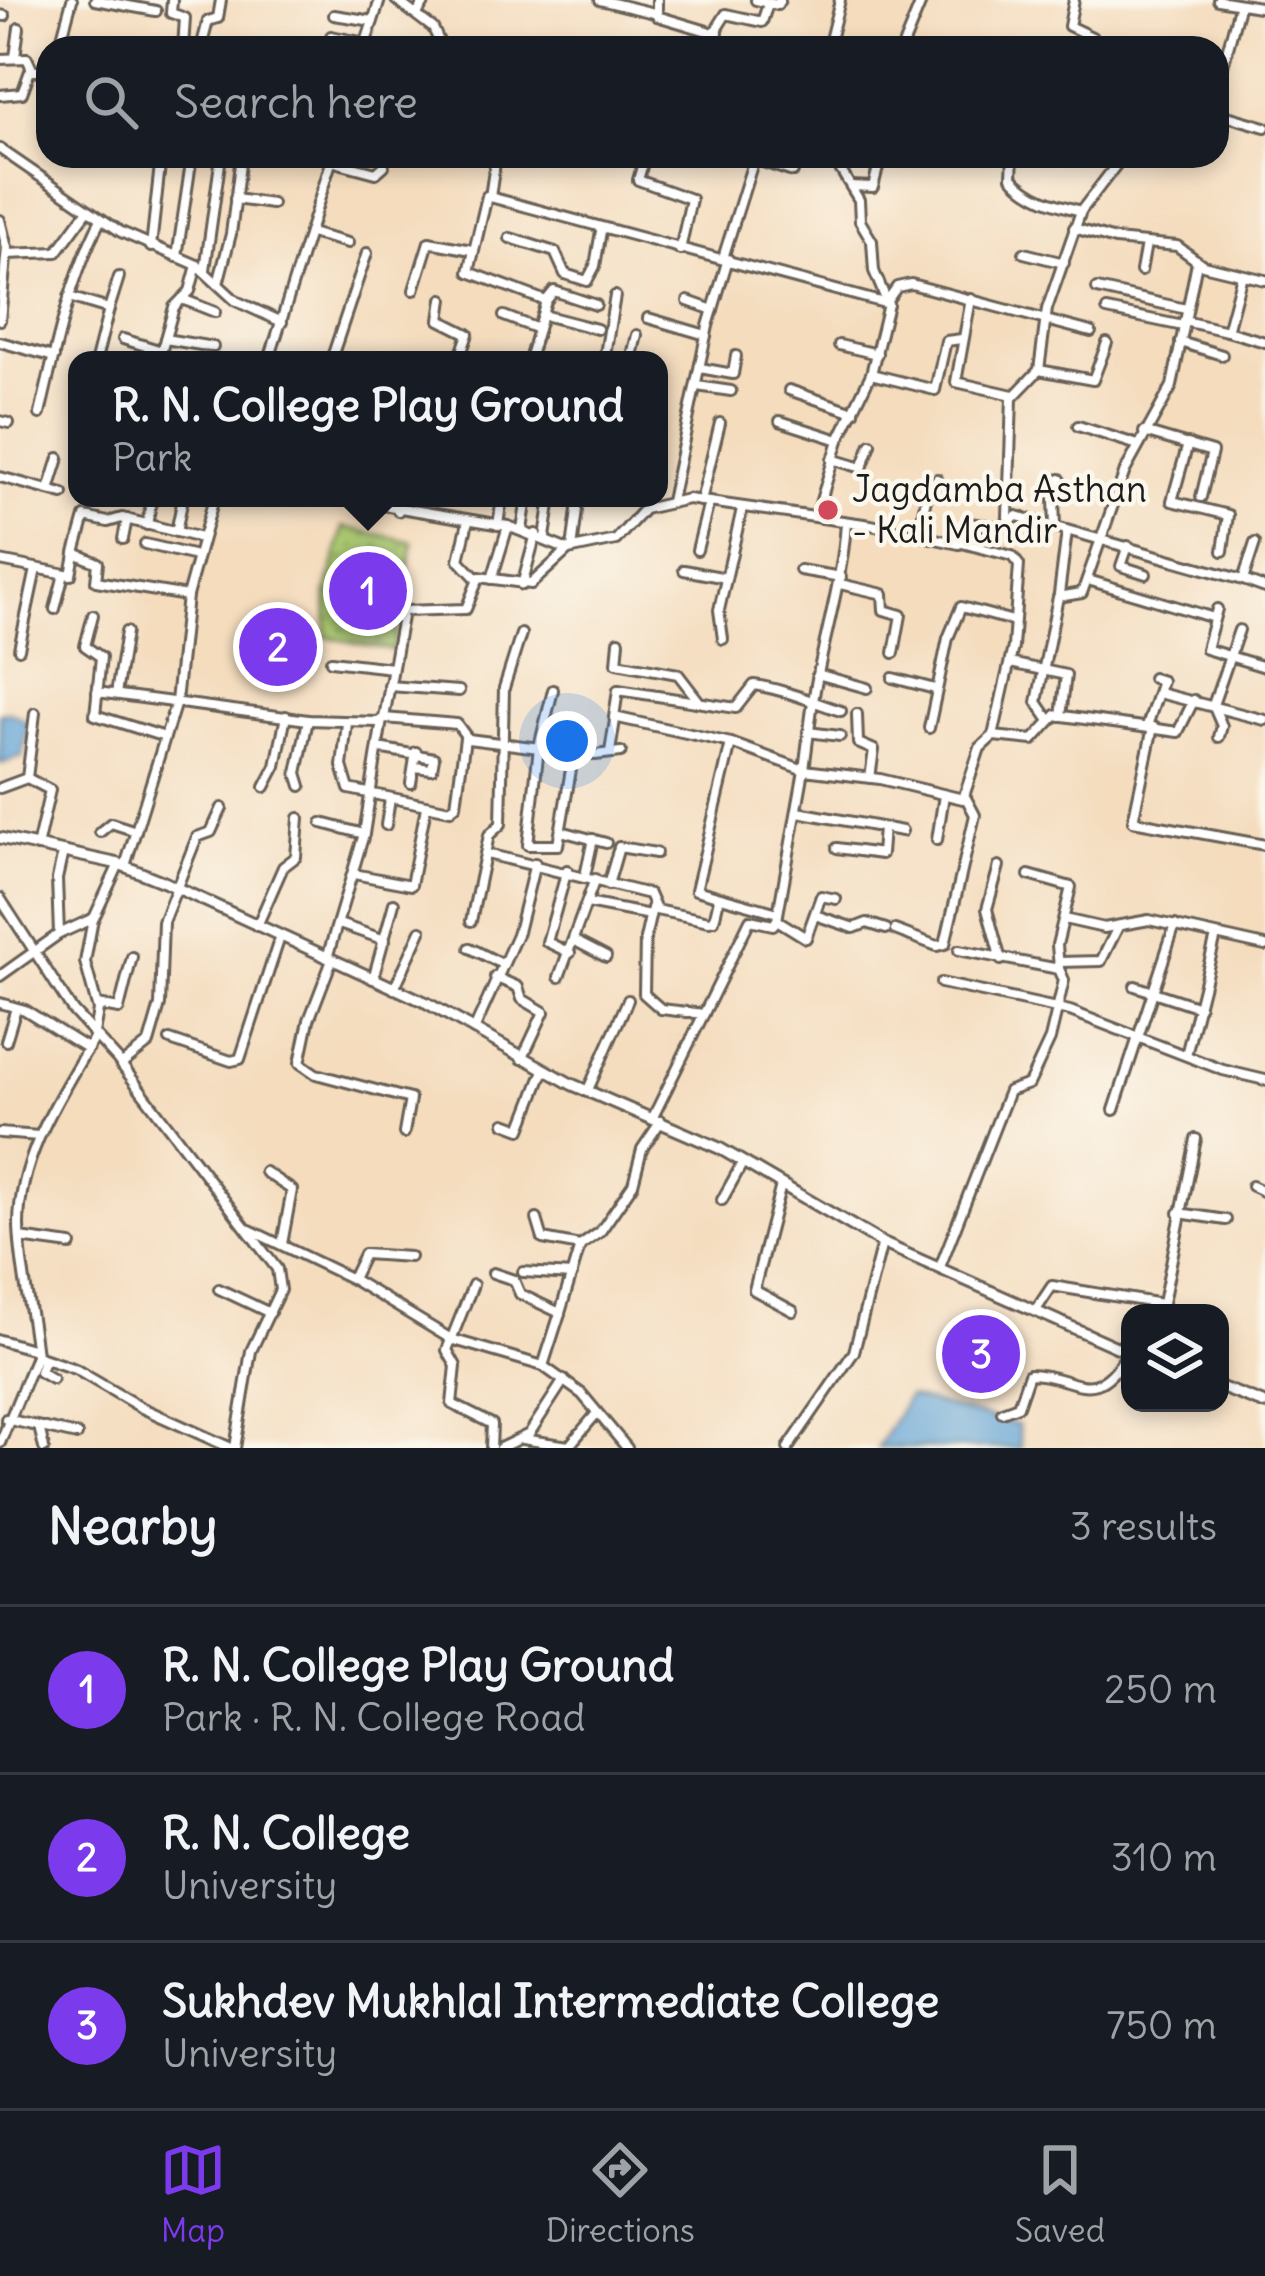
<!DOCTYPE html>
<meta charset="utf-8">
<style>
body{margin:0;font-family:Delius,sans-serif;background:#20242c;color:#f1f3f6}
.controls{position:absolute;right:36px;bottom:36px;display:grid;overflow:hidden;border-radius:24px;box-shadow:0 6px 18px #0003}
.controls button{width:108px;height:108px;display:grid;place-items:center;padding:0;border:0;border-bottom:3px solid #363941;background:#171b24;color:#f1f3f6;font:60px sans-serif}
.you{position:absolute;left:567px;top:741px;width:42px;height:42px;margin:-30px;border:9px solid #fff;border-radius:50%;background:#1a73e8;box-shadow:0 0 0 18px #1a73e833}
.badge{display:grid;place-items:center;width:78px;height:78px;border-radius:50%;background:#7c3aed;color:#fff;font-size:39px;font-weight:700}
.pin{position:absolute;translate:-50% -50%;border:6px solid #fff;box-shadow:0 3px 12px #0006}
.popup{position:absolute;left:68px;top:351px;width:600px;height:156px;box-sizing:border-box;display:grid;place-content:center;border-radius:24px;background:#171b24;filter:drop-shadow(0 3px 9px #0005);font-size:39px;white-space:nowrap;color:#9ea1a6}
.popup b{font-size:45px;color:#f1f3f6}
.popup::after{content:'';position:absolute;left:50%;top:100%;margin-left:-24px;border:24px solid transparent;border-top-color:#171b24}
.list{margin:0;padding:0;list-style:none}
h2{display:flex;justify-content:space-between;align-items:center;height:156px;margin:0;padding:0 48px;font-size:51px}
h2 small{font-size:39px;font-weight:400;color:#9ea1a6}
.list li{display:grid;grid-template-columns:78px 1fr auto;gap:36px;align-items:center;box-sizing:border-box;height:168px;padding:0 48px;border-top:3px solid #363941}
.list b{display:block;font-size:45px;white-space:nowrap}
.list p{margin:0;font-size:39px;white-space:nowrap;color:#9ea1a6}
.list em{font-size:39px;font-style:normal;color:#9ea1a6}
.icon{flex:none;width:66px;height:66px;fill:none;stroke:currentColor;stroke-width:2;stroke-linecap:round;stroke-linejoin:round}
.map{position:relative;flex:none;width:1265px;height:1448px;overflow:hidden}
.search{position:absolute;background:#171b24;box-shadow:0 6px 18px #0003;left:36px;right:36px;top:36px;height:132px;display:flex;align-items:center;gap:30px;box-sizing:border-box;padding:0 42px;border-radius:36px;color:#9ea1a6;font-size:45px}
.sheet{height:660px;background:#171b24}
nav{display:flex;justify-content:space-around;align-items:center;box-sizing:border-box;height:168px;border-top:3px solid #363941;background:#171b24;font-size:33px;color:#9ea1a6}
nav a{display:grid;justify-items:center;gap:6px}
nav .on{color:#7c3aed}
.map>svg:first-child{display:block}
.park{fill:url(#park-dots);stroke:#627144;stroke-width:3}
.water{fill:#60a2d4;stroke:#3e5f78;stroke-width:3}
.lines{fill:none;stroke-linecap:round;stroke-linejoin:round}
.street-casing{stroke:#685f54;stroke-width:14}
.secondary-casing{stroke:#685f54;stroke-width:15}
.street{stroke:#fff;stroke-width:8}
.secondary{stroke:#fff;stroke-width:9}
.poi-dot{fill:#d1495b;stroke:#fbf7ec;stroke-width:4.5}
.labels{text-anchor:middle;stroke-width:9;stroke-linejoin:round;paint-order:stroke}
.poi-label{font-size:36px;fill:#1c1c1c;stroke:#fbf7ec;text-anchor:start}
</style>
<div class="map">
<svg width="1265" height="1448" viewBox="0 0 1265 1448">
<defs>
<pattern id="park-dots" width="8" height="8" patternUnits="userSpaceOnUse" patternTransform="scale(3)"><rect width="8" height="8" fill="#a7c66d"/><path d="M2 2h.1M6 6h.1" fill="none" stroke="#8faa5e" stroke-width="1.8" stroke-linecap="round"/></pattern>
</defs>
<rect width="100%" height="100%" fill="#fbf7ec"/>
<filter id="ink" filterUnits="userSpaceOnUse"><feTurbulence type="fractalNoise" baseFrequency=".00833" numOctaves="2"/><feDisplacementMap in="SourceGraphic" scale="24" xChannelSelector="R" yChannelSelector="G"/><feConvolveMatrix kernelMatrix="1 2 1 2 8 2 1 2 1" color-interpolation-filters="sRGB"/></filter>
<filter id="wash" filterUnits="userSpaceOnUse"><feTurbulence type="fractalNoise" baseFrequency=".004" numOctaves="4" result="noise"/><feDisplacementMap in="SourceGraphic" scale="48" xChannelSelector="R" yChannelSelector="G"/><feGaussianBlur stdDeviation="2.7" result="paint"/><feColorMatrix in="noise" values="0 0 0 0 0 0 0 0 0 0 0 0 0 0 0 0 0 1.4 0 .05"/><feComposite in="paint" operator="in"/></filter>
<g filter="url(#wash)">
<rect width="100%" height="100%" fill="#f4dcbd"/>
<path class="park" d="M343,527L413,542L393,650L326,637L327,594Z"/>
<g class="water">
<path d="M10,712L29,723L22,757L0,764V713Z"/>
<path d="M908,1396L1018,1425L1021,1448H877Z"/>
</g>
</g>
<g filter="url(#ink)">
<g class="lines">
<g class="street-casing">
<g id="street">
<path d="M95,0L156,11"/>
<path d="M172,0L171,13L185,18L183,48"/>
<path d="M396,0L433,28L442,48"/>
<path d="M600,0L654,13"/>
<path d="M657,0V16L714,33L726,14L762,22L768,4"/>
<path d="M756,0L777,5L780,0"/>
<path d="M1074,0L1069,26L1092,37"/>
<path d="M1218,0L1265,8"/>
<path d="M417,14L426,0"/>
<path d="M0,15L5,16"/>
<path d="M334,15L373,21"/>
<path d="M331,36L366,43"/>
<path d="M903,46L922,0"/>
<path d="M59,48L72,0"/>
<path d="M201,48L208,21L218,18L221,0"/>
<path d="M364,48L380,0"/>
<path d="M715,48L718,32"/>
<path d="M828,48L840,0"/>
<path d="M15,57L19,28"/>
<path d="M0,59L27,58L33,71"/>
<path d="M1217,88L1239,7"/>
<path d="M0,95L22,93L30,71H48"/>
<path d="M1217,113L1265,127"/>
<path d="M0,149L121,232L197,265L236,301L282,322"/>
<path d="M496,156L490,197L888,304"/>
<path d="M645,156L638,180L691,199L680,250"/>
<path d="M1013,156L1012,177C1031,198 1054,204 1081,211"/>
<path d="M331,161L376,173L384,166"/>
<path d="M851,186L873,187L881,156"/>
<path d="M487,196L469,272L546,301L529,360"/>
<path d="M235,199L272,204"/>
<path d="M0,220L7,248L0,320"/>
<path d="M1074,228L1115,240L1177,246L1203,265L1265,280"/>
<path d="M310,233L348,243"/>
<path d="M510,238L555,252L565,274L587,281L595,266L601,231"/>
<path d="M151,247L161,156"/>
<path d="M1024,253L1064,263"/>
<path d="M7,254L57,252L88,210"/>
<path d="M177,257L192,156"/>
<path d="M723,258L754,159L793,172"/>
<path d="M205,270L221,156"/>
<path d="M1141,271L1146,244"/>
<path d="M218,284L231,234L241,156"/>
<path d="M1097,289L1186,309"/>
<path d="M414,290L429,242L472,250"/>
<path d="M69,297L109,309L96,360"/>
<path d="M889,298L897,287L911,284L1091,332"/>
<path d="M182,299L215,312"/>
<path d="M443,299L440,320L468,334L459,360"/>
<path d="M971,299L956,382L1013,395"/>
<path d="M546,301L554,291L596,305"/>
<path d="M688,301L713,310"/>
<path d="M109,309L119,277"/>
<path d="M1107,310L1183,326"/>
<path d="M543,315L597,329"/>
<path d="M504,316L538,329"/>
<path d="M648,318L706,335"/>
<path d="M1184,321L1227,331L1242,275"/>
<path d="M1227,331L1265,342"/>
<path d="M123,339L162,351"/>
<path d="M165,339L213,347"/>
<path d="M0,342L54,357"/>
<path d="M1180,342L1222,355"/>
<path d="M839,345L877,354"/>
<path d="M159,360L174,307L190,291L197,265"/>
<path d="M269,360L333,156"/>
<path d="M331,360L367,253"/>
<path d="M604,360L615,296"/>
<path d="M631,360L637,335"/>
<path d="M700,368L733,374L736,356"/>
<path d="M1039,370L1093,380L1107,343"/>
<path d="M871,374L935,390L946,341L962,339"/>
<path d="M697,386L731,391"/>
<path d="M789,390L854,412"/>
<path d="M40,414C56,346 69,281 101,219"/>
<path d="M0,421L9,423"/>
<path d="M780,421L839,440"/>
<path d="M1078,426L1138,445"/>
<path d="M1144,432L1212,452L1201,497"/>
<path d="M1188,444L1172,501L1228,515L1223,551"/>
<path d="M832,459L862,468L871,444"/>
<path d="M0,477L63,494"/>
<path d="M49,490L59,458"/>
<path d="M341,498L508,526L568,550"/>
<path d="M671,501L708,326L728,259"/>
<path d="M701,501L720,423"/>
<path d="M398,511L399,498"/>
<path d="M816,517L839,440L871,374L888,304L874,271L872,241L860,221L859,200L832,156"/>
<path d="M1008,517L1012,398L1039,370L1047,309L1081,211L1123,156"/>
<path d="M468,522L459,560L476,578"/>
<path d="M147,525L152,498"/>
<path d="M498,525L502,498"/>
<path d="M1055,528L1054,497L1060,479"/>
<path d="M522,530L527,498"/>
<path d="M176,532L183,498"/>
<path d="M918,535L926,499L937,479"/>
<path d="M545,537L551,498"/>
<path d="M123,539L127,519"/>
<path d="M962,543L1012,556L1019,565L1013,647L993,736"/>
<path d="M1255,543L1243,580L1265,588"/>
<path d="M145,544L196,556"/>
<path d="M1128,546L1121,566L1146,574"/>
<path d="M572,549L578,502"/>
<path d="M697,550L709,502"/>
<path d="M0,561L71,575L75,554"/>
<path d="M684,570L726,578"/>
<path d="M800,570L841,577"/>
<path d="M492,579L508,526"/>
<path d="M1088,580L1214,618"/>
<path d="M840,584L883,594L884,610L901,615L894,653"/>
<path d="M522,585L536,534"/>
<path d="M1059,594L1067,531"/>
<path d="M187,596L96,581L98,563L75,553L85,517L108,522L122,518L201,538"/>
<path d="M55,609L64,574"/>
<path d="M1217,609L1206,649L1265,667"/>
<path d="M93,615L85,646L101,657L95,715L165,737"/>
<path d="M723,639L719,610L742,509"/>
<path d="M619,641L617,663L678,674L698,700"/>
<path d="M19,649L36,569"/>
<path d="M331,661L392,668"/>
<path d="M1010,663L1066,675L1061,716"/>
<path d="M817,674L867,688"/>
<path d="M893,678L935,689"/>
<path d="M389,686L459,691"/>
<path d="M553,690L539,747L528,845H558L574,752"/>
<path d="M97,692L308,720L378,722L384,718L403,611L466,609L479,577L531,584L568,550L616,540L644,509L688,499L871,525L959,544L968,523L1000,527L1017,516L1243,580"/>
<path d="M1159,693L1265,720"/>
<path d="M116,694L126,632"/>
<path d="M841,711C813,702 783,689 754,685L736,708L618,690L614,717L731,743L804,770L812,708C821,645 842,586 846,523"/>
<path d="M857,714L858,743L874,750L870,778"/>
<path d="M384,718L457,724L468,739L595,755L621,752"/>
<path d="M1048,718L1037,702L1058,597L1082,593L1125,471L1172,386L1197,262"/>
<path d="M347,723L342,766L349,789L450,810L456,805L465,738"/>
<path d="M1147,726L1162,681L1153,678"/>
<path d="M1153,727L1133,821L1265,845"/>
<path d="M929,728L948,638L961,607L1013,621"/>
<path d="M808,732L840,736"/>
<path d="M1219,737L1222,726L1213,705L1239,630"/>
<path d="M731,743L696,890L778,913"/>
<path d="M378,748L434,758L432,769L414,767"/>
<path d="M610,752L615,720"/>
<path d="M27,778L50,790L37,847"/>
<path d="M411,783L416,752"/>
<path d="M301,786L297,773L308,720"/>
<path d="M265,787L276,766L286,716"/>
<path d="M0,788L27,778L35,713"/>
<path d="M798,812L902,831"/>
<path d="M322,823L364,834"/>
<path d="M386,825L390,799"/>
<path d="M561,831L606,843"/>
<path d="M100,832L111,823L136,831"/>
<path d="M937,840L944,795"/>
<path d="M837,848L881,854L883,828"/>
<path d="M487,854L649,894L656,910L709,921L714,920L719,899"/>
<path d="M125,866L176,702L187,596L214,498"/>
<path d="M999,866L987,909L1001,960"/>
<path d="M567,870L547,942L570,953"/>
<path d="M354,874L411,885L426,807"/>
<path d="M1029,875L1071,887L1057,945L1059,968"/>
<path d="M585,876L593,839"/>
<path d="M608,885L619,847L656,853"/>
<path d="M0,898L73,1011L117,1059L277,1269L280,1290L251,1351L235,1448"/>
<path d="M587,903L650,915"/>
<path d="M652,908L645,939L644,994L661,1009L704,1014"/>
<path d="M815,915L854,928L867,923L886,929"/>
<path d="M93,919L85,962L98,1010L94,1033"/>
<path d="M1064,919L1104,928L1149,920L1265,946"/>
<path d="M777,920L806,938L821,896L836,899"/>
<path d="M471,921L489,835L501,824L504,688L521,634"/>
<path d="M339,924L385,940"/>
<path d="M257,926L283,867L296,857L299,818"/>
<path d="M895,930L937,946L945,944L975,815L966,798"/>
<path d="M59,934L57,879L63,852"/>
<path d="M575,941L606,957"/>
<path d="M470,948L500,963"/>
<path d="M327,958L364,834L382,720"/>
<path d="M332,960L309,1020L300,1063L316,1074L410,1099L404,1133"/>
<path d="M1059,962L1101,961L1118,927"/>
<path d="M0,976L59,934L94,918L119,864"/>
<path d="M495,977L518,987L522,999L544,1012L522,1059"/>
<path d="M559,977L595,879"/>
<path d="M373,979L394,903"/>
<path d="M941,983L1070,1011L1223,1070L1265,1080"/>
<path d="M1135,986L1199,1007"/>
<path d="M394,989L421,931"/>
<path d="M0,1003L25,1010L88,1049"/>
<path d="M97,1005L119,1009L132,957"/>
<path d="M474,1030L518,932L535,863"/>
<path d="M95,1036C62,1093 19,1155 19,1225C20,1270 32,1312 36,1356L75,1369L140,1407L231,1448"/>
<path d="M170,1040L231,1061L240,1059L280,937"/>
<path d="M6,1041L16,1008"/>
<path d="M1186,1055L1216,936"/>
<path d="M121,1065L149,1043L160,1005L163,922L197,837L211,832L222,808"/>
<path d="M587,1092L628,1000"/>
<path d="M1114,1110L1175,925"/>
<path d="M653,1117L750,920L773,925L777,920L804,770L880,779L963,799L980,748L993,736L1033,740L1056,715L1178,732L1194,700"/>
<path d="M505,1123L521,1129L544,1070"/>
<path d="M0,1133L39,1136"/>
<path d="M265,1172L292,1190L282,1244"/>
<path d="M781,1185L754,1290L793,1311"/>
<path d="M1252,1186L1265,1192"/>
<path d="M722,1200L743,1162"/>
<path d="M1179,1213L1226,1220"/>
<path d="M537,1219L543,1239L580,1246"/>
<path d="M250,1230L352,1279L451,1339L543,1366L582,1394L627,1448"/>
<path d="M20,1238L71,1245"/>
<path d="M940,1267L1009,1091L1029,1084L1050,1039L1064,980L1059,969L959,950"/>
<path d="M523,1272L572,1275"/>
<path d="M493,1273L514,1280L520,1294L560,1313L543,1366"/>
<path d="M352,1279L364,1254L410,1257"/>
<path d="M473,1285L447,1350L456,1366L452,1404L492,1424L491,1448"/>
<path d="M219,1289L270,1313"/>
<path d="M1036,1310L1052,1286L1162,1304"/>
<path d="M560,1313L580,1246L600,1232L633,1184L642,1149L661,1121"/>
<path d="M1161,1313L1196,1139"/>
<path d="M0,1340L35,1350"/>
<path d="M44,1360L40,1372L52,1379"/>
<path d="M1002,1412L1018,1406L1029,1374C1074,1374 1094,1411 1128,1352"/>
<path d="M6,1419L77,1435"/>
<path d="M40,1431L44,1448"/>
<path d="M522,1439L569,1446L597,1413"/>
<path d="M0,1443L36,1356"/>
<path d="M500,1448L529,1434L564,1380"/>
<path d="M788,1448L854,1352L882,1243"/>
</g>
</g>
<g class="secondary-casing">
<g id="secondary">
<path d="M0,838L119,864L164,882L427,1003L571,1084L719,1148L882,1243L1130,1353"/>
<path d="M1220,1387L1265,1404"/>
</g>
</g>
<use href="#street" class="street"/>
<use href="#secondary" class="secondary"/>
</g>
</g>
<circle class="poi-dot" cx="828" cy="510" r="12"/>
<g class="labels">
<g class="poi-label">
<text x="852" y="502">Jagdamba Asthan<tspan x="852" dy="41">- Kali Mandir</tspan></text>
</g>
</g>
</svg>
<div class="controls">
<button><svg class="icon" aria-label="layers" viewBox="0 0 24 24"><path d="M12 4l9 5-9 5-9-5zM3 14l9 5 9-5"/></svg></button>
</div>
<div class="you"></div>
<div class="pin badge" style="left:368px;top:591px">1</div>
<div class="popup"><b>R. N. College Play Ground</b>Park</div>
<div class="pin badge" style="left:278px;top:647px">2</div>
<div class="pin badge" style="left:981px;top:1354px">3</div>
<div class="search"><svg class="icon" aria-label="search" viewBox="0 0 24 24"><circle cx="10" cy="10" r="6"/><path d="M15 15l6 6"/></svg>Search here</div>
</div>
<section class="sheet">
<h2>Nearby<small>3 results</small></h2>
<ul class="list">
<li><span class="badge">1</span><div><b>R. N. College Play Ground</b><p>Park · R. N. College Road</p></div><em>250 m</em></li>
<li><span class="badge">2</span><div><b>R. N. College</b><p>University</p></div><em>310 m</em></li>
<li><span class="badge">3</span><div><b>Sukhdev Mukhlal Intermediate College</b><p>University</p></div><em>750 m</em></li>
</ul>
</section>
<nav>
<a class="on"><svg class="icon" aria-label="map" viewBox="0 0 24 24"><path d="M3 6l6-2 6 2 6-2v14l-6 2-6-2-6 2zM9 4v14M15 6v14"/></svg>Map</a>
<a><svg class="icon" aria-label="directions" viewBox="0 0 24 24"><path d="M12 3l9 9-9 9-9-9zM9 14v-3h6M13 9l2 2-2 2"/></svg>Directions</a>
<a><svg class="icon" aria-label="saved" viewBox="0 0 24 24"><path d="M7 4h10v16l-5-4-5 4z"/></svg>Saved</a>
</nav>
